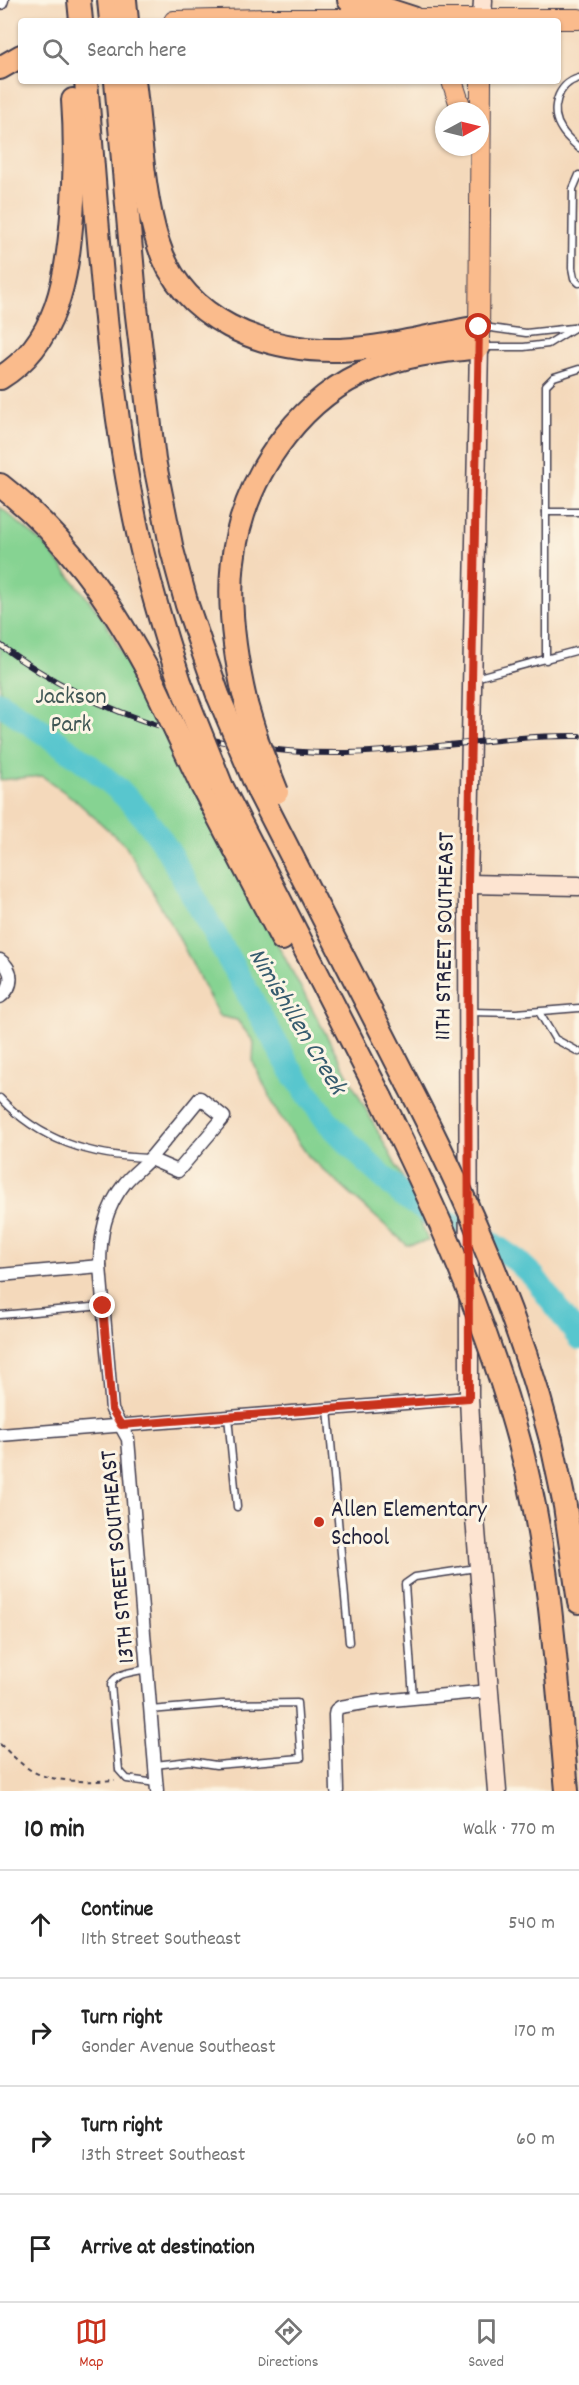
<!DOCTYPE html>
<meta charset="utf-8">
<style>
body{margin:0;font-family:Dekko,sans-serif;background:#f6f6f6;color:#222}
.compass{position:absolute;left:435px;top:102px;width:54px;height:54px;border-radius:50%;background:#fff;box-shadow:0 2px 4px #0004;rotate:83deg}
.stop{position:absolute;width:18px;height:18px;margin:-14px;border:4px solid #c8321e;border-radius:50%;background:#fff}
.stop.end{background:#c8321e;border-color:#fff;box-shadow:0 2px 6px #0008}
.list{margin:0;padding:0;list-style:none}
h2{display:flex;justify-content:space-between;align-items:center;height:78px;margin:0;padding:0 24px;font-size:26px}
h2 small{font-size:20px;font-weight:400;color:#767676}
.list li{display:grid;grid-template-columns:39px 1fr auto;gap:18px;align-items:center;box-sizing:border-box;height:108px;padding:0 24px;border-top:2px solid #e0e0e0}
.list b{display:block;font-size:22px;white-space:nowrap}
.list p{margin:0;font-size:20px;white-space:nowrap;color:#767676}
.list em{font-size:20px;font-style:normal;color:#767676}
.icon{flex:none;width:33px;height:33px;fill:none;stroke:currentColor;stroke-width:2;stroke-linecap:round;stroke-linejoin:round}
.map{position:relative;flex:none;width:579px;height:1791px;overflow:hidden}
.search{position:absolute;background:#fff;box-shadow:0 2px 4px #0004;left:18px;right:18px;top:18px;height:66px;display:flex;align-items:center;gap:15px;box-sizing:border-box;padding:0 21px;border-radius:6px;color:#767676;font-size:22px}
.sheet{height:510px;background:#fff}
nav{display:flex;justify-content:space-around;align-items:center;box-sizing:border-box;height:84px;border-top:2px solid #e0e0e0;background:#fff;font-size:16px;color:#767676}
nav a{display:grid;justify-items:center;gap:3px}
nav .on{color:#c8321e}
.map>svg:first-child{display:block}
.green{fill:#86d392;stroke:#547a66;stroke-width:1.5}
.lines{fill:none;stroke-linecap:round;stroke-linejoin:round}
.river{stroke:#59c6ce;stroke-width:24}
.lane-casing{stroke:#423d4e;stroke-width:9}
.street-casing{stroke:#423d4e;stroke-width:15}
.secondary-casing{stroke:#423d4e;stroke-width:21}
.primary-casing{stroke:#423d4e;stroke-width:22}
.highway-casing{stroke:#423d4e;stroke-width:26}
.path{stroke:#423d4e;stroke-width:2;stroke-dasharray:4.5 4.5;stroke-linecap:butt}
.lane{stroke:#fff;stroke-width:6}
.street{stroke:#fff;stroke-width:12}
.secondary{stroke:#fde4d1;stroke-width:18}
.primary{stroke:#fabb8c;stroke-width:20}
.highway{stroke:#fabb8c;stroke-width:22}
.rail-casing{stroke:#22223b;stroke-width:6}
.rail{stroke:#fcf5e5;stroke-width:4;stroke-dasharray:11;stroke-linecap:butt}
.highway-bridge-casing{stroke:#423d4e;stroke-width:26;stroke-linecap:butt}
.highway-bridge{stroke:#fabb8c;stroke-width:22}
.route{stroke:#c8321e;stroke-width:8}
.poi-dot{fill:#c8321e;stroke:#fcf5e5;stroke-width:2}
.labels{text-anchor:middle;stroke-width:6;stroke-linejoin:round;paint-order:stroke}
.park-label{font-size:24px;fill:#405755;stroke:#fcf5e5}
.street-label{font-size:24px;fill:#22223b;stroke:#fcf5e5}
.poi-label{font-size:24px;fill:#22223b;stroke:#fcf5e5;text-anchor:start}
.water-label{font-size:26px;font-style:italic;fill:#355b6e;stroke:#fcf5e5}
</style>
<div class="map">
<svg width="579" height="1791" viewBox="0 0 579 1791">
<rect width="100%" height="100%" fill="#fcf5e5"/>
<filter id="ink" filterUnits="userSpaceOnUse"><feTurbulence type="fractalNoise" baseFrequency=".0167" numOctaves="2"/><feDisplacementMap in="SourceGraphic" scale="12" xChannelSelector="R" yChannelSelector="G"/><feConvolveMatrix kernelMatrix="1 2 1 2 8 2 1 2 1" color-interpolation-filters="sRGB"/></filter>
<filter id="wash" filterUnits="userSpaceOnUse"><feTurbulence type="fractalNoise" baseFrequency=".008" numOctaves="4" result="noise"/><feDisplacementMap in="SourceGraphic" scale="24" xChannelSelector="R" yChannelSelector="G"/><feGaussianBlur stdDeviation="1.35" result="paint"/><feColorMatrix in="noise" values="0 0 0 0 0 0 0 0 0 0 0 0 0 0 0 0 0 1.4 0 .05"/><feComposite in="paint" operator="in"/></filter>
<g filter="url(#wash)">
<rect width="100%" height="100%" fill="#f4d9bb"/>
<path class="green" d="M0,507L46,546L103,618L406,1184L428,1241L407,1245L309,1157L277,1112L253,1062L254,1042L237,1020L219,1016L180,940L126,846L74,799L42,776L0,780Z"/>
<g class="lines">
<path class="river" d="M0,703C42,732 86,759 123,794C140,810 154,829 167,849L291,1070L328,1122L373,1168L403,1195L432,1215L491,1243L517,1261L534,1277L579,1338"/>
</g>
</g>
<g filter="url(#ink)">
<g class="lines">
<g class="lane-casing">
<g id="lane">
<path d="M579,78C557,84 549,111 562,130C566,137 573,142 579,148"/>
<path d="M579,175L573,189L572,268L574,278L579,283"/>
<path d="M484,327L526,333L572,328"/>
<path d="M484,347H524L548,344L579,325"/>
<path d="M546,512H579"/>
<path d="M546,660V385L554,377L579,369"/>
<path d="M475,678L579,650"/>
<path d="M471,1012L516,1013L579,1008"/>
<path d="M539,1012L555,1039L579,1052"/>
<path d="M0,1098C40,1141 91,1156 148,1158"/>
<path d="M0,1315L103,1306"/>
<path d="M328,1409L349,1642"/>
<path d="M228,1417L237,1507"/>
<path d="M147,1669C135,1672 115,1672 111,1685L119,1770L127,1779L156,1783"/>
<path d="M413,1698L405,1584L415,1577L476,1568"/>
<path d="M150,1710L222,1704L297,1703L301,1758L216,1765L190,1761L155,1765"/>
</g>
</g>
<g class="street-casing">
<g id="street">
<path d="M1,3L2,0"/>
<path d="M0,960C14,970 14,987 0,997"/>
<path d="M150,1159L178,1171L224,1117L200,1098C184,1118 168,1137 152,1156C144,1166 133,1173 125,1183C105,1208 100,1235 100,1266L112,1410L128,1439L157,1791"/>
<path d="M0,1275L100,1266"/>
<path d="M0,1435L469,1398"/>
<path d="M337,1791L335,1715L336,1710L340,1707L370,1702L489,1691"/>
</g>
</g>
<g class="secondary-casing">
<g id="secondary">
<path d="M482,19L483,0"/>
<path d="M479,347L468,884L469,1398L475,1518L497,1791"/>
<path d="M468,884L579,886"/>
</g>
</g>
<g class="primary-casing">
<g id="primary">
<path d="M174,21L267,19H579"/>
<path d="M452,81L462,111"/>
<path d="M479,341L481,81"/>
</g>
</g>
<g class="highway-casing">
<g id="highway">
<path d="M79,0L81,21"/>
<path d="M109,0L111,21"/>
<path d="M125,0L127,21"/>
<path d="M349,0L376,6L413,18"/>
<path d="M0,68L21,56"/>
<path d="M86,81C99,232 106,385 138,533C149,584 164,633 180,682"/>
<path d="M116,81L136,307L154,460L172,550L187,605L218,695"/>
<path d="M134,81C141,134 142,192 158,243C182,320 264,352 340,350C386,348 433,335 479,327"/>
<path d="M0,378C58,343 67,277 72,216C75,177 76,139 73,100"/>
<path d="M0,485C66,537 107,596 147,669"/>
<path d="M246,704C223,605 220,519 286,435C308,407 338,382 372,369C406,354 443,351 479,347"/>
<path d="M202,786L282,939"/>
<path d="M222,787L381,1098"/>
<path d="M259,792L408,1084"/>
<path d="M551,1440L565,1506L579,1602"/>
<path d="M521,1448C550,1559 557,1676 567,1791"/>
</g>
</g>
<path class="path" d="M0,1744C10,1753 20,1764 32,1771C55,1783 89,1782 115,1780"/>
<use href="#lane" class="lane"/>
<use href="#street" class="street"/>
<use href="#secondary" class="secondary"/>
<use href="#primary" class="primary"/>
<use href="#highway" class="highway"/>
<g class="rail-casing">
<path id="rail" d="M0,645C99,719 225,755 347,753C424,751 501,735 579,736"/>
</g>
<use href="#rail" class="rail"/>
<g class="highway-bridge-casing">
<g id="highway-bridge">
<path d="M147,669L202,786"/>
<path d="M180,682L222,787"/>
<path d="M218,695L259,792"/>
<path d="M246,704L258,744L277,792"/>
<path d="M408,1084C468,1200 518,1314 551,1440"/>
<path d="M381,1098C438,1213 488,1323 521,1448"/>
</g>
</g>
<use href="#highway-bridge" class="highway-bridge"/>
</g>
</g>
<g class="lines" filter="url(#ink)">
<path class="route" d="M103,1306L112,1410L121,1425L469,1398L468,884L479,327"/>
</g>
<circle class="poi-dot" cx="319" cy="1522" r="6"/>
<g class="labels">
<g class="park-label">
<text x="71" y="703">Jackson<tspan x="71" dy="28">Park</tspan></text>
</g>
<g class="street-label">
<text transform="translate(443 936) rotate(-89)" y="8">11TH STREET SOUTHEAST</text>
<text transform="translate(116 1557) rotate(-95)" y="8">13TH STREET SOUTHEAST</text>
</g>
<g class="poi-label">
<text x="331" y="1516">Allen Elementary<tspan x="331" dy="28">School</tspan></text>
</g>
<g class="water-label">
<text transform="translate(299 1020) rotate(59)" y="9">Nimishillen Creek</text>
</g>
</g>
</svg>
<svg class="compass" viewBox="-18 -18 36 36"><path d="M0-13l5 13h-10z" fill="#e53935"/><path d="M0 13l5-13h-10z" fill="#767676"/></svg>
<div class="stop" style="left:479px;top:327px"></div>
<div class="stop end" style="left:103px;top:1306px"></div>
<div class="search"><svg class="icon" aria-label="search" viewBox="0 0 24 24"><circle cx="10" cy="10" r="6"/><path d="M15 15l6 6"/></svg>Search here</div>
</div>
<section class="sheet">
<h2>10 min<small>Walk · 770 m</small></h2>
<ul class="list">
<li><svg class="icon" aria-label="ahead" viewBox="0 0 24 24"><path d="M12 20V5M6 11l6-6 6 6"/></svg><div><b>Continue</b><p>11th Street Southeast</p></div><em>540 m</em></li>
<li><svg class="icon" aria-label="right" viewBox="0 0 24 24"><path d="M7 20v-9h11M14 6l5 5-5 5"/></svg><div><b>Turn right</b><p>Gonder Avenue Southeast</p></div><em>170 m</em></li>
<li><svg class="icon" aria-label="right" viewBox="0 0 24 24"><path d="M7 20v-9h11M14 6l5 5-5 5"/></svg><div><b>Turn right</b><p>13th Street Southeast</p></div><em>60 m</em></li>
<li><svg class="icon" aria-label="arrive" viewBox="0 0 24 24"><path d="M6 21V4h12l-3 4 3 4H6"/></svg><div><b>Arrive at destination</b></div></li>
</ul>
</section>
<nav>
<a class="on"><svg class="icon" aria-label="map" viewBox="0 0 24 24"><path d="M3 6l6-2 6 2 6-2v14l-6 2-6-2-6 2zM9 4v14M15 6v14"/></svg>Map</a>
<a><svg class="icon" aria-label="directions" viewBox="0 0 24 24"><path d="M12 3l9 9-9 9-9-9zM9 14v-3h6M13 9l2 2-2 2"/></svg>Directions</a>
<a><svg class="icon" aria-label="saved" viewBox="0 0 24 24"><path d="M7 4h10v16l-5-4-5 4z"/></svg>Saved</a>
</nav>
